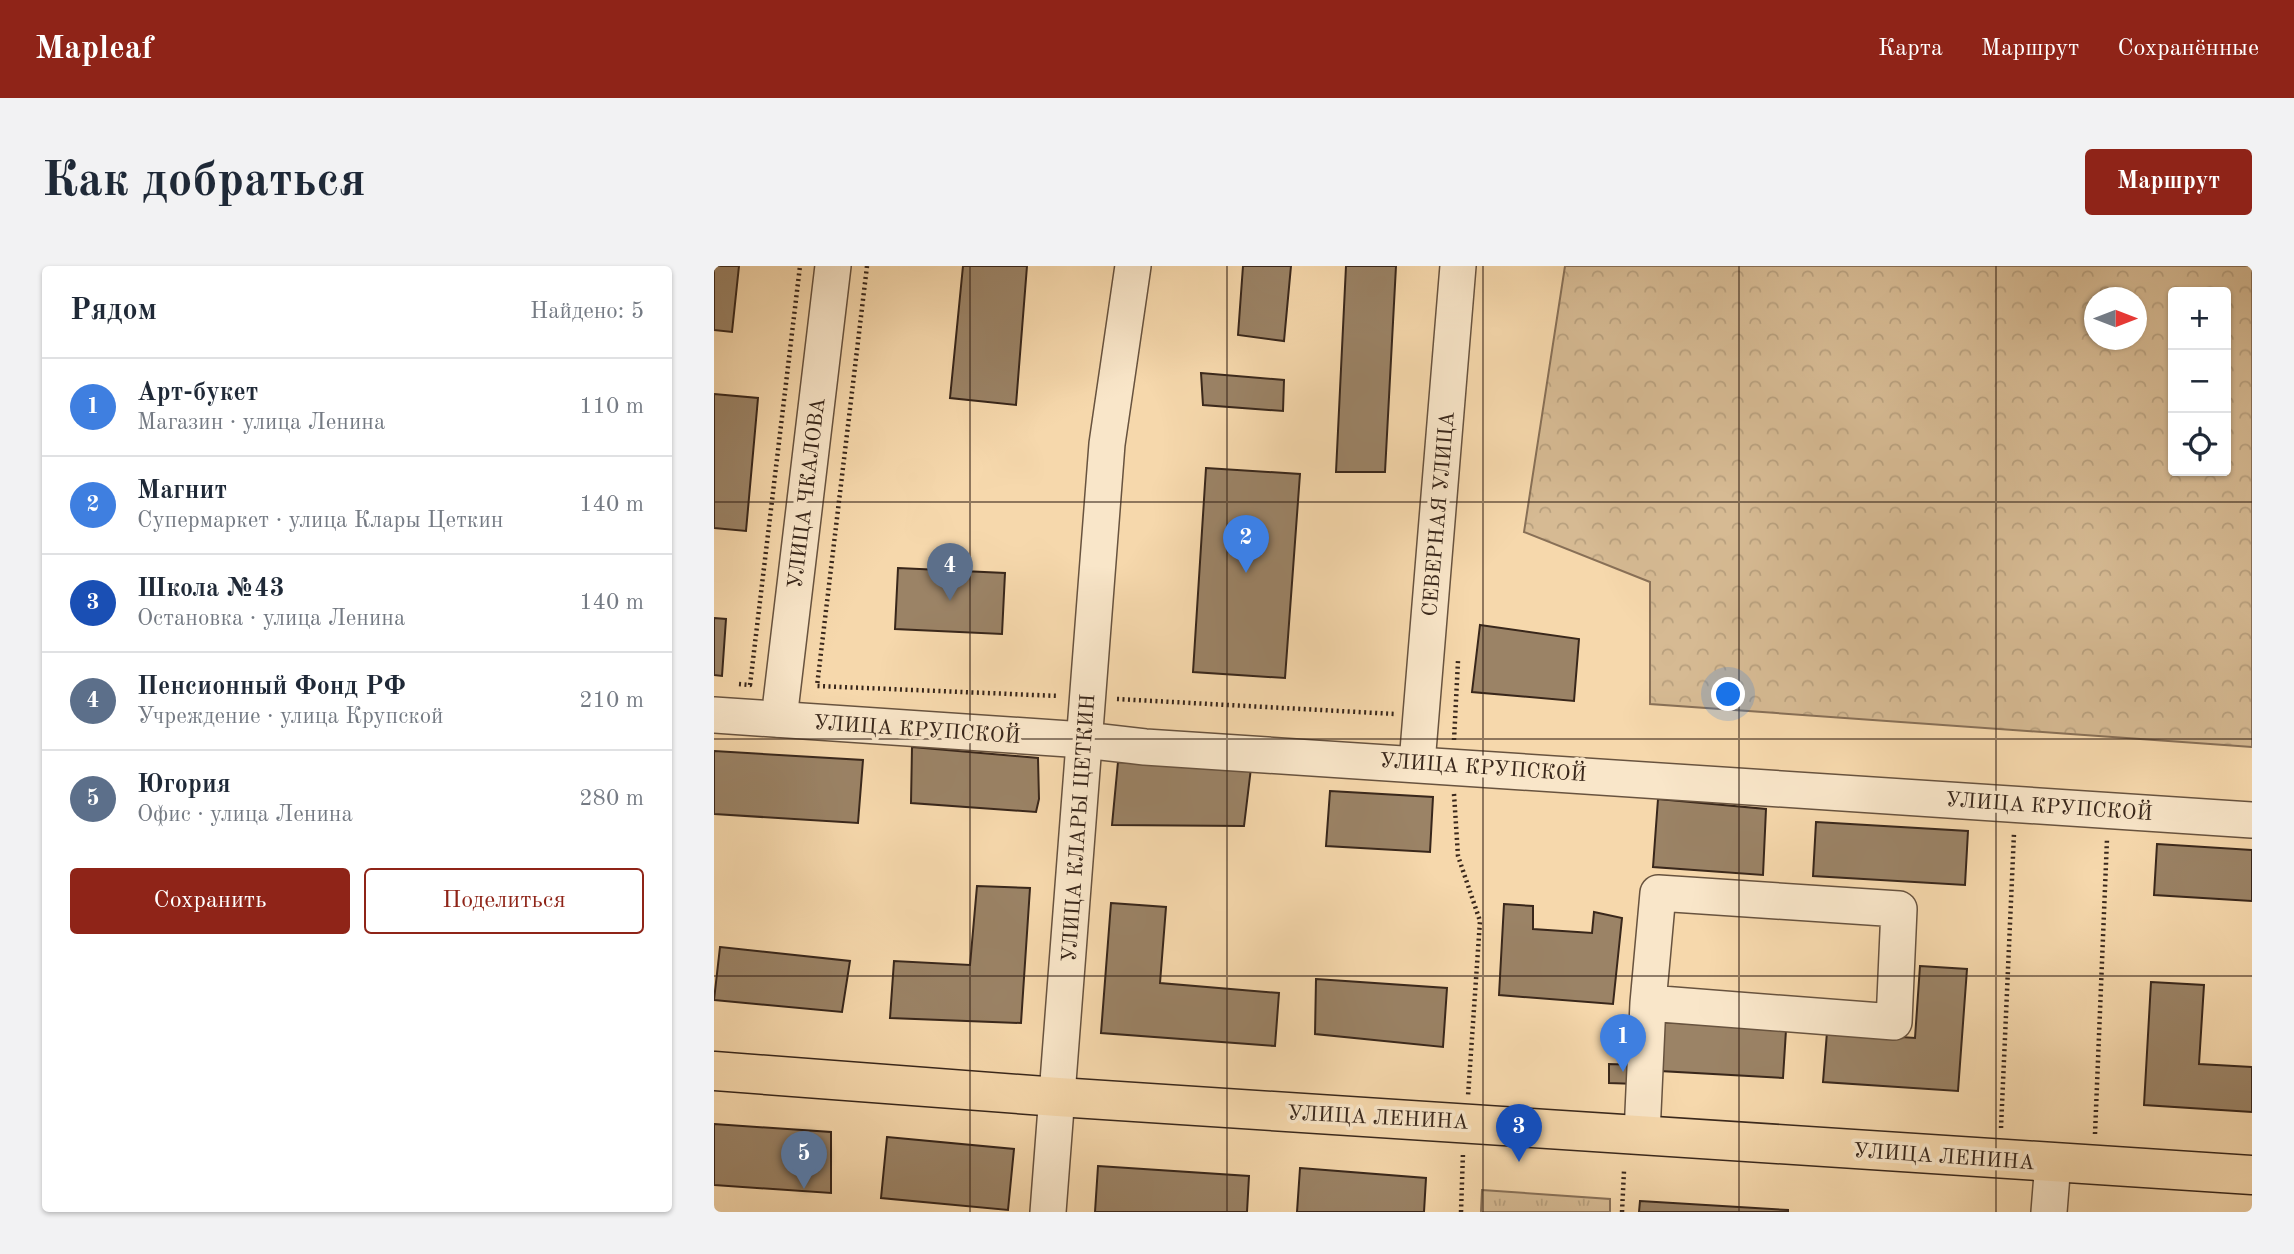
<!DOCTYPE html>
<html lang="ru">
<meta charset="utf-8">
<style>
body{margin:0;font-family:"Old Standard TT",serif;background:#f2f2f3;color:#1f2937}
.controls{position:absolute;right:21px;top:21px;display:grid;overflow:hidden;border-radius:7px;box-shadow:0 2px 5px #0004}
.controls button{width:63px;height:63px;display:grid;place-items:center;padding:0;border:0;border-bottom:2px solid #e0e1e3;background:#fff;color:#1f2937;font:35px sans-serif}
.compass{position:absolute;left:1370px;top:21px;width:63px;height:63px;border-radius:50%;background:#fff;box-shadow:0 2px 5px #0004;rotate:90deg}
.you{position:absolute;left:1015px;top:429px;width:24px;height:24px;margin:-18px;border:5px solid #fff;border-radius:50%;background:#1a73e8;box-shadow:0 0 0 10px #1a73e833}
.badge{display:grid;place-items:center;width:46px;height:46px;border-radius:50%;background:#8f2418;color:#fff;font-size:23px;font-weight:700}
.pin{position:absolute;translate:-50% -58px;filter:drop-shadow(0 2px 4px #0008)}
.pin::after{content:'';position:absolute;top:37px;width:24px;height:21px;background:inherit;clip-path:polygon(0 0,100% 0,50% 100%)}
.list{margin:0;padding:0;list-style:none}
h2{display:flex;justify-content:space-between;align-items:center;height:91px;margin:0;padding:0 28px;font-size:30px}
h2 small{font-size:23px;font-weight:400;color:#747a83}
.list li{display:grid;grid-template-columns:46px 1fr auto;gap:21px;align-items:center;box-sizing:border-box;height:98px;padding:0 28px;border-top:2px solid #e0e1e3}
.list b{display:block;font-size:26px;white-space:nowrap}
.list p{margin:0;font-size:23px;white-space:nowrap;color:#747a83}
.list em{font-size:23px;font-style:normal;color:#747a83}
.actions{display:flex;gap:14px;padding:21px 28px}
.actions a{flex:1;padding:16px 0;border:2px solid #8f2418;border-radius:7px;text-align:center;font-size:24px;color:#8f2418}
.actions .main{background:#8f2418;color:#fff}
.icon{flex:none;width:38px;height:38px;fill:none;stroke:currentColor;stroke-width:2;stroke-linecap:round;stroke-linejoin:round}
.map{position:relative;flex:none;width:1538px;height:946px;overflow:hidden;border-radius:7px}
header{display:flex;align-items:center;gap:42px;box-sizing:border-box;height:98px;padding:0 35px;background:#8f2418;color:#fff}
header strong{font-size:33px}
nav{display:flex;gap:38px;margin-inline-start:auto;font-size:24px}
.intro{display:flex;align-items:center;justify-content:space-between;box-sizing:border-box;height:168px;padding:0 42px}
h1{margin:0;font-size:49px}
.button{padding:18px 32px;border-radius:7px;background:#8f2418;color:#fff;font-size:24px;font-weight:700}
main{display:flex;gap:42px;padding:0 42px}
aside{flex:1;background:#fff;border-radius:7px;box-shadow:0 2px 5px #0004}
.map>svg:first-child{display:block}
.grass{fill:url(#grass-tufts);stroke:#887057;stroke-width:2}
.forest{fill:url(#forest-crowns);stroke:#887057;stroke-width:2;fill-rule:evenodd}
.building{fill:#9b8366;stroke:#39271b;stroke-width:2}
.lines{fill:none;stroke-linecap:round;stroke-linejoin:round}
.minor-casing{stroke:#68533f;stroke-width:38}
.major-casing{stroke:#39271b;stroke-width:41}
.path{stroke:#39271b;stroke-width:4.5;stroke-dasharray:2 3.5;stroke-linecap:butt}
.minor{stroke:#f9e6c9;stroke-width:35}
.major{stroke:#f6d8ac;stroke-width:38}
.grid{fill:none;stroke:#39271b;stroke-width:2;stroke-opacity:0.55}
.labels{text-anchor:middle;stroke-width:7;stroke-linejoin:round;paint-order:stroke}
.street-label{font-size:21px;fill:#39271b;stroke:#f9e6c9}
</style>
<header>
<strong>Mapleaf</strong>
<nav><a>Карта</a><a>Маршрут</a><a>Сохранённые</a></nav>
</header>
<div class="intro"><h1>Как добраться</h1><a class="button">Маршрут</a></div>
<main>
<aside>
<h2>Рядом<small>Найдено: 5</small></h2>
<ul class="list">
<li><span class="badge" style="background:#3f7fe0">1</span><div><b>Арт-букет</b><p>Магазин · улица Ленина</p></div><em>110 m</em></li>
<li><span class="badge" style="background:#3f7fe0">2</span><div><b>Магнит</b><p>Супермаркет · улица Клары Цеткин</p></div><em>140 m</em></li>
<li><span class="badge" style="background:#1a4fb4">3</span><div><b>Школа №43</b><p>Остановка · улица Ленина</p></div><em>140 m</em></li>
<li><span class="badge" style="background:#5c6f8a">4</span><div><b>Пенсионный Фонд РФ</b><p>Учреждение · улица Крупской</p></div><em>210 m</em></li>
<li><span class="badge" style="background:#5c6f8a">5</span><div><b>Югория</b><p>Офис · улица Ленина</p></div><em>280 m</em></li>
</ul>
<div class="actions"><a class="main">Сохранить</a><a>Поделиться</a></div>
</aside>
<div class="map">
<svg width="1538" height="946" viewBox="0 0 1538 946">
<defs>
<pattern id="grass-tufts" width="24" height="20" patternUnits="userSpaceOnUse" patternTransform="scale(1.75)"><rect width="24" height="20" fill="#d6ba93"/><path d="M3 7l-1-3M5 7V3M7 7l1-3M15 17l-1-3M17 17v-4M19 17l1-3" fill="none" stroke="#b8a07e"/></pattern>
<pattern id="forest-crowns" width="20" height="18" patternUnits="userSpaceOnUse" patternTransform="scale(1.75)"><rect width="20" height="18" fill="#d6ba93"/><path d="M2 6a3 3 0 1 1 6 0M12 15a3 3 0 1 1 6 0" fill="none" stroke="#b8a07e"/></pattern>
</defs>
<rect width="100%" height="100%" fill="#f6d8ac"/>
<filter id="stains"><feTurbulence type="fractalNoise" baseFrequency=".00286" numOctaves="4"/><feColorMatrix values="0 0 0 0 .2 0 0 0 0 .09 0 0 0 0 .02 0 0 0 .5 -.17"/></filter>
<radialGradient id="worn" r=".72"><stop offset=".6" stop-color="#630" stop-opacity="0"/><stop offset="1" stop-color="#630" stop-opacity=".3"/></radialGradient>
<path class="grass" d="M768,924L896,933V946H767Z"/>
<path class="forest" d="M851,0H1538V481L936,438V316L810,266ZM1459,26H1512V205H1459ZM1380,32H1422V74H1380Z"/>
<g class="building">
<path d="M0,0H25L18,66L0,64Z"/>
<path d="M249,0H313L302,139L236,132Z"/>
<path d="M529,0H577L570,75L524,69Z"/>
<path d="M632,0H682L671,206H622Z"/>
<path d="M487,107L570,114L569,145L489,139Z"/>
<path d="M0,128L44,132L32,265L0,262Z"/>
<path d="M492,202L586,208L571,412L479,406Z"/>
<path d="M184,302L291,307L288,368L181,363Z"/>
<path d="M0,352L12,353L8,410L0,409Z"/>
<path d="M766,359L865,373L860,435L758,426Z"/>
<path d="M198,481L324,492L325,533L322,546L197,537Z"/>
<path d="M0,485L149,494L144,557L0,548Z"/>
<path d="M404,496L537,502L530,560L398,559Z"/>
<path d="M616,525L719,531L716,586L612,580Z"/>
<path d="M944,533L1052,543L1049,609L939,601Z"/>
<path d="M1102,556L1254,565L1251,619L1099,610Z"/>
<path d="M1443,578L1538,584V635L1440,629Z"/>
<path d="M263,620L316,622L307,757L176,752L180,695L256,699Z"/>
<path d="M397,637L452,641L446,717L565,727L561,780L387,767Z"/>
<path d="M790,638L819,640V663L878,667L880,646L908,652L899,738L785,729Z"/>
<path d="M6,681L136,695L128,746L0,734Z"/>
<path d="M1206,700L1253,703L1244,825L1109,816L1113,766L1201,772Z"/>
<path d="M602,713L733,722L729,781L601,768Z"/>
<path d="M1437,716L1490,719L1485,798L1538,801V846L1430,839Z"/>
<path d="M949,756L1072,764L1069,812L946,805Z"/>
<path d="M895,798L923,799V818L895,817Z"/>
<path d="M0,858L117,866V927L0,919Z"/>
<path d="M173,871L300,883L294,944L167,932Z"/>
<path d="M384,900L535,910L533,946H381Z"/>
<path d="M586,902L712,912L710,946H583Z"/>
<path d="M926,935L1074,944V946H925Z"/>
</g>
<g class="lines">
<g class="minor-casing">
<g id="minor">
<path d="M0,449L370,474L431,481L1538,554"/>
<path d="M65,453L119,0"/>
<path d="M703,497L744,0"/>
<path d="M928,868L934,737L1180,756L1185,643L944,627L934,737"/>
<path d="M334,946L393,178L419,0"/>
<path d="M1335,946L1339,896"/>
</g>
</g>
<g class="major-casing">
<path id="major" d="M0,805L344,831L1538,909"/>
</g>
<g class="path">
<path d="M153,0L103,420L345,430"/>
<path d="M25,418L36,419L86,0"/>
<path d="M403,433L681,448"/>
<path d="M740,474L744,395"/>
<path d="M740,528L744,590L766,655L754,830"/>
<path d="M1287,862L1300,567"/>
<path d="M1381,868L1393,573"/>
<path d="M747,946L749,887"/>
<path d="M908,946L910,905"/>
</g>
<use href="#minor" class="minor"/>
<use href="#major" class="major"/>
</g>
<path class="grid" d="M256,0V946M513,0V946M769,0V946M1025,0V946M1282,0V946M0,236H1538M0,473H1538M0,710H1538"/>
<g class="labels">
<g class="street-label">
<text transform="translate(92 227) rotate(-83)" y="7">УЛИЦА ЧКАЛОВА</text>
<text transform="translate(724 248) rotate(-85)" y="7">СЕВЕРНАЯ УЛИЦА</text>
<text transform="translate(203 463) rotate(4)" y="7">УЛИЦА КРУПСКОЙ</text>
<text transform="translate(769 501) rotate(4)" y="7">УЛИЦА КРУПСКОЙ</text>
<text transform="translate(1335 540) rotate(4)" y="7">УЛИЦА КРУПСКОЙ</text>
<text transform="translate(364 562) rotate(-86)" y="7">УЛИЦА КЛАРЫ ЦЕТКИН</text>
<text transform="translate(664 851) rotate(3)" y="7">УЛИЦА ЛЕНИНА</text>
<text transform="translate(1230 890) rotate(4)" y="7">УЛИЦА ЛЕНИНА</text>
</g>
</g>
<rect width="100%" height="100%" filter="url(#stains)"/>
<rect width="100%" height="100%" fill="url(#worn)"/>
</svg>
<div class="controls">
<button>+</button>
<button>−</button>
<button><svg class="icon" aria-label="locate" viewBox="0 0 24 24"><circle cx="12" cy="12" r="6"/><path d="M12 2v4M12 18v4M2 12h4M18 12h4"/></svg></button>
</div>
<svg class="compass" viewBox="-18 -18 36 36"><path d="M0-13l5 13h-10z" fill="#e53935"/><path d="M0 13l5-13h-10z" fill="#747a83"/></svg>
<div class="you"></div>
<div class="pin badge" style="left:909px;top:806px;background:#3f7fe0">1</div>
<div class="pin badge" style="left:532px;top:307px;background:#3f7fe0">2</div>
<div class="pin badge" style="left:805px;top:896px;background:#1a4fb4">3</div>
<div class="pin badge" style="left:236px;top:335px;background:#5c6f8a">4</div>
<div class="pin badge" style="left:90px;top:923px;background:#5c6f8a">5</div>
</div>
</main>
